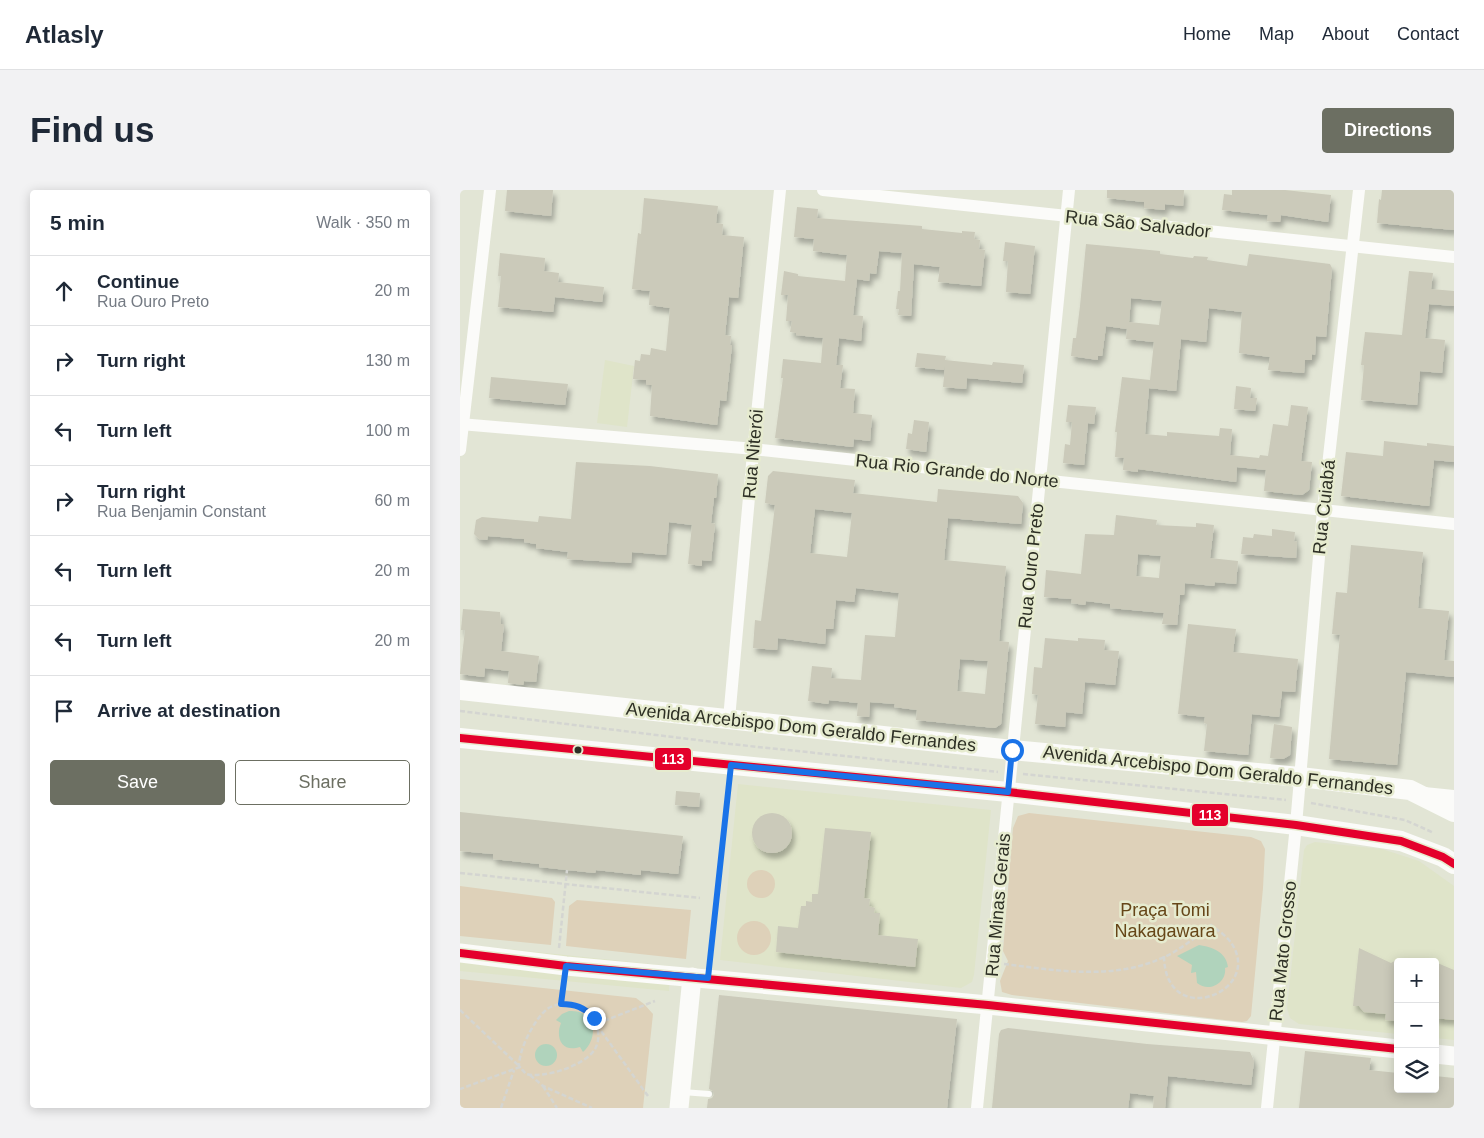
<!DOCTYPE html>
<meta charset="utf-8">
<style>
body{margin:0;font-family:Helvetica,sans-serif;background:#f2f2f3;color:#1f2937}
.controls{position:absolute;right:15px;bottom:15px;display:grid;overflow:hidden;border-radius:5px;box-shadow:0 2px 12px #0003}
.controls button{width:45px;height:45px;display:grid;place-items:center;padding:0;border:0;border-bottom:1px solid #e0e1e3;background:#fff;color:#1f2937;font:25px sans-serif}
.stop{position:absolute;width:15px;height:15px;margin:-11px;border:4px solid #1a73e8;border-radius:50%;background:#fff}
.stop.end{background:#1a73e8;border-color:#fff;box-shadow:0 1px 5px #0008}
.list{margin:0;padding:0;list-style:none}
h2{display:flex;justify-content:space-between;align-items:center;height:65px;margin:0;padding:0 20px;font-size:21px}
h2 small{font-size:16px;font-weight:400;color:#747a83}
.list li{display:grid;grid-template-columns:32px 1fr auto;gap:15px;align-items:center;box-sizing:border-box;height:70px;padding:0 20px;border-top:1px solid #e0e1e3}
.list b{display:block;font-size:19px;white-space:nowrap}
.list p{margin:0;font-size:16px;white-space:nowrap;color:#747a83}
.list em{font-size:16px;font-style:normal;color:#747a83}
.actions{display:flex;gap:10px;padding:15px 20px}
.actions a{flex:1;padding:11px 0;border:1px solid #6c6f62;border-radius:5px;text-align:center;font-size:18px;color:#6c6f62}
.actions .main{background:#6c6f62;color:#fff}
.icon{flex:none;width:28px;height:28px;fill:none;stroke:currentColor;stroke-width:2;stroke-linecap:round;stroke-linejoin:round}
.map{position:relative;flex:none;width:994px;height:918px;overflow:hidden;border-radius:5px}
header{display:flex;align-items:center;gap:30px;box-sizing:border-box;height:70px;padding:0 25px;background:#fff;border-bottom:1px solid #e0e1e3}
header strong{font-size:24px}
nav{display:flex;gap:28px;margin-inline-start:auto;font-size:18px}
.intro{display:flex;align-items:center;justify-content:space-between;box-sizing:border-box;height:120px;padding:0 30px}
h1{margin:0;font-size:35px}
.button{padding:12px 22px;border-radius:5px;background:#6c6f62;color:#fff;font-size:18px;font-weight:700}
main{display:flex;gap:30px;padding:0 30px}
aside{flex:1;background:#fff;border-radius:5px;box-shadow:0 2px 12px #0003}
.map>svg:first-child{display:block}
.built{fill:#dfe4c9}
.green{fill:#ded1b9}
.water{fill:#b0d3bc}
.building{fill:#cbcaba;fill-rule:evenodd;filter:url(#shadow)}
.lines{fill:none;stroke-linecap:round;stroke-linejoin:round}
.path{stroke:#d4d5d1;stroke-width:2.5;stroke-dasharray:5 2.5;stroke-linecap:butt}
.lane{stroke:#fbfbf9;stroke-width:6}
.street{stroke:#fbfbf9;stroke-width:12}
.secondary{stroke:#fbfbf9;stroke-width:19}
.primary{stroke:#fbfbf9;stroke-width:20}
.bus-1-casing{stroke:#e6ebcf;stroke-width:11}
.bus-1{stroke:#e4002b;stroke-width:8}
.route{stroke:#1a73e8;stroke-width:6}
.bus-dot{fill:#2d2f24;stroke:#e6ebcf;stroke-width:2}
.labels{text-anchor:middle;stroke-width:5;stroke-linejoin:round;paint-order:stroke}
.street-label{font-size:18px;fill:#2d2f24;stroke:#e6ebcf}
.park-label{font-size:18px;fill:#664618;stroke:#e6ebcf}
.line-badge{stroke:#e6ebcf;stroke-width:2}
.badge-label{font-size:14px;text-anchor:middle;font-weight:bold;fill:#fff}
</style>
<header>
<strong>Atlasly</strong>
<nav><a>Home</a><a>Map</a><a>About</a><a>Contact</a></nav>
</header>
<div class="intro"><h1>Find us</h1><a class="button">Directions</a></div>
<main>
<aside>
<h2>5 min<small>Walk · 350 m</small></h2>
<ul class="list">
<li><svg class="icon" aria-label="ahead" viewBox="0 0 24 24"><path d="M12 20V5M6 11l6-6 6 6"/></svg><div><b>Continue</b><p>Rua Ouro Preto</p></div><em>20 m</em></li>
<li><svg class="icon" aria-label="right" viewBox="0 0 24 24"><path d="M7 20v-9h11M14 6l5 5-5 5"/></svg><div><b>Turn right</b></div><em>130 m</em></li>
<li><svg class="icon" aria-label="left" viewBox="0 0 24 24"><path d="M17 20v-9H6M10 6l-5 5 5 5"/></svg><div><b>Turn left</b></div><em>100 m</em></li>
<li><svg class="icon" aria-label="right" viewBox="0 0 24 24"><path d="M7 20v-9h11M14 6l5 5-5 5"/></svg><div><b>Turn right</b><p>Rua Benjamin Constant</p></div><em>60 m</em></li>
<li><svg class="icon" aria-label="left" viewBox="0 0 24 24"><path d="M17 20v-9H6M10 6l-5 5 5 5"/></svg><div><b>Turn left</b></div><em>20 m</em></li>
<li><svg class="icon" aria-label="left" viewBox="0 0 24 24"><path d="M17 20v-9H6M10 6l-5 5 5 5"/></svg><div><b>Turn left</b></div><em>20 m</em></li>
<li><svg class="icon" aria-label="arrive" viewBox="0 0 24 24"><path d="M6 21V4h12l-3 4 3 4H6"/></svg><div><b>Arrive at destination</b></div></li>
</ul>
<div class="actions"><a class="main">Save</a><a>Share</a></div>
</aside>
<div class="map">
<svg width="994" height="918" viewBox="0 0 994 918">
<defs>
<filter id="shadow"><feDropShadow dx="3" dy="5.5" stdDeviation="2.5" flood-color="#0004"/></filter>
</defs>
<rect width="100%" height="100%" fill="#e2e5d5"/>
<g class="built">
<path d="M145,170L174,176L167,237L137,233Z"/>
<path d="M278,594L531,620L514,785L512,792L501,798L260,770Z"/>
<path d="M855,652L922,659L959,671L994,696V850L975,848V772H938V844L839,834L830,828L827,818L844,660L847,655Z"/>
<path d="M0,754L210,776L209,801L0,781Z"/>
</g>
<g class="green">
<path d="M569,623L791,647L801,651L805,659L803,698L791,826L787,831L782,832L552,805L542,802L540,791L548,771L543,761L553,638L558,626Z"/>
<circle cx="301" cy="694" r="14"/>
<path d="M0,696L92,708L95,712L91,755L0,746Z"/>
<path d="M117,710L231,720L226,769L106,756L109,716Z"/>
<circle cx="294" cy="748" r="17"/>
<path d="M0,789L176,808L184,814L193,824L183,918H0Z"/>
</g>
<g class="water">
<path d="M739,755C753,757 766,762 768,777L765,778C767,793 749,803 737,793L736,782L731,783L732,775L717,766Z"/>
<path d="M109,821C135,819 140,847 123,862L120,857C102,863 95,848 101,833L96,830L102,824Z"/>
<circle cx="86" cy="865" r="11"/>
</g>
<g class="building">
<path d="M47,0H93L91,26L45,21Z"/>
<path d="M647,0H724L723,16L705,14V20L684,18V12L647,8Z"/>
<path d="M772,0H825L871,5L868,32L821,25L820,32L807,31L808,25L762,20L764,4L772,5Z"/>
<path d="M922,0H994V40L917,33L919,9L921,10Z"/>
<path d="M184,8L258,16L256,33L263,34L262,45L284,47L278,108L269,107L265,145L271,146L270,155H272L266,211L260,210L257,235L190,226L192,195H186V190L173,189L175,170L180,171L181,164L190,165L191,158L206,161L210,118L189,115L190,101L172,99L178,43L181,44Z"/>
<path d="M337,17L358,19L357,28L462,36V39L502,43V41L515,42L514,49L520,50L519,59L525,60L521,96L478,92L480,77L454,74L451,126L438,125L439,119H436L438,101H440L442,63L419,61L416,84L410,83L409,91L397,89L393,125L403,126L401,151L379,148L376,175H383L380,198L395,199L393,223L412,225L410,251L394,249L393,257L315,248L323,188H321L323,169L361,173L363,148L336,145V143L330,142L332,131H326L328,105H321L324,81L338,84V86L385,91L387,65L353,61L354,49L334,47Z"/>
<path d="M545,52L575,56L570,104L546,102L548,71H543Z"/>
<path d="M626,54L700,61V64L733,68L734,66L748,67L747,70L787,76L789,64L870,74L872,78L866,147L856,146L855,165L852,164V170H845L844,183L808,180L810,167L779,163L782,122L749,118L746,152L721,149L716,201L689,198L685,244L707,246V242L759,246L760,238L772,239L770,265L799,268L800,265L808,266L813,234L828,236L831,215L848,217L841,271L852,272L849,300L842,305L804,301L806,280L777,277L776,292L678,279V282L663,280L664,268L655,267L657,242H655L662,187L690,190L694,152L666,149L667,139L646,136L642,166H638V170L611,166L613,148H616L620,116ZM671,108L702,111L699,135L669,132Z"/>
<path d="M40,63L85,68L84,81L99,83L98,92L144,97L142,112L95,107L93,122L38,117L41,86H38Z"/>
<path d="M949,81L973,83L971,99L994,101V116L969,114L965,148L985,150L982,183L960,181L957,215L901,210L904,175H901L905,142L942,145Z"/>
<path d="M457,163L486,166L485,170L532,175L533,172L564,175L562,193L507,188L506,199L483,197L485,176L484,180L455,177Z"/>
<path d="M31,187L108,194L105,215L29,208Z"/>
<path d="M776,196L791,198L790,208H797L795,221L774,219Z"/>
<path d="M608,215L636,217L634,234L628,233L624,275L603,273L605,254L610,255L612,232H606Z"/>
<path d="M454,230L469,232L466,262L446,259L448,243L452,244Z"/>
<path d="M924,251L967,256V253L994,256V272L974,270L969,316L881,306L886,262L923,266Z"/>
<path d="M116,272L190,276L258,284L256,308H254L251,333L255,334L251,371L242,370V376L228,374L232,335L209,332L206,365L172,362L171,373L107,369L108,362L76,358V354L64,352V349L28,346L27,350L19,349L14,344L16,330L22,327L78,332L79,326L111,329Z"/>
<path d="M313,281L395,290L393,303L477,312L478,299L558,306L563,313L561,334L488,328L484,370L546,376L539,451L549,452L541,534L535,538L456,530L457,520L434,517L435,514L410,512L409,527L397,526L398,513L369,510L368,514L348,511L352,476L372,478L371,488L401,490L405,445L435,447L439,403L396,398L394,412L376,410L373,439H366L365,454L318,448L317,460L293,458L295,430L301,431L310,359L315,315L305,313L308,286ZM355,319L392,323L387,367L350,363ZM500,469L528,471L525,504L497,501Z"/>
<path d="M656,325L697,330L696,335L736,337V333L754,335L750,368L778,371L776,394L755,392L754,396L725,393L724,405H720L717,435L702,434L704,423L650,418V414L626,411L625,415L611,413L612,409L584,407L586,380L621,384L625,344L654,345ZM678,364L701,366L699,388L676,386Z"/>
<path d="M812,339L835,342L834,351L837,352L836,368L781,364L783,347L793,348L794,344L812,346Z"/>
<path d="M891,355L963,362L958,418L989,421L984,470L994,471V487L946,482L937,575L869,569L880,445L872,444L876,402L887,403Z"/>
<path d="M3,419L40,422L41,434H44L41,461L79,466L76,492L64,491L63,495L48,493L49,481L25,478L24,487L0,484L5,440H1Z"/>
<path d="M728,434L776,439L773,462L838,469L835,502L822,501L819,527L792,524L788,565L744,561L747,534L744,533L745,527L718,524Z"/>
<path d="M585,448L618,451V448L645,450L644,460L659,461L655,495L625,492L622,524L606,522L605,537L575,534L578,505L572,504L574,477L582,478Z"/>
<path d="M814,534L832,537L830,565L823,569L810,568Z"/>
<path d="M216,601L240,603L239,617L215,615Z"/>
<path d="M0,622L223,646L218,684L181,680V685L136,680L135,683L79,677V674L33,669V664L0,661Z"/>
<circle cx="312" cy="643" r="20"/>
<path d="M365,638L411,642L404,708L410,709L409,716L415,718L414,723H420L418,745L458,749L455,777L316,762L318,736L338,738L341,716H346V711L352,712V704H358Z"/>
<path d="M899,758L931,773L938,769V831L925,830L926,824L904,822L899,816H893Z"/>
<path d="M975,772L994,780V830L975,828Z"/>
<path d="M259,805L497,829L487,918H247L248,909L252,908L254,905L253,901L249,899Z"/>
<path d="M548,838L687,854L790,862L794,871L791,895L708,886L705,918H693L694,906L670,903L668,918H532L539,844L541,840Z"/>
<path d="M845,861L911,868L909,880L938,883V899H975V886L994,888V918H839Z"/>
</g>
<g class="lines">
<g class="path">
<path d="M0,521L270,554L538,582"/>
<path d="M563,584L826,610"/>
<path d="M851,613L945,630L974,643"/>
<path d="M0,683L240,708"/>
<path d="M99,758L107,680"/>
<path d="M250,772L269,591"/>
<path d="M544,774C601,781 661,792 714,762C727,754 739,745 751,735C757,740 764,744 769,750C809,800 705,843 704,766"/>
<path d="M98,814C116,814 131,817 137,836C139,844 139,852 135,859C126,875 84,889 66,884L59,876C59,859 74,830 87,819C90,817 94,816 98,814Z"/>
<path d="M101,814L104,792"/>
<path d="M0,820L60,877L0,899"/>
<path d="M70,885L83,896L132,918"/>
<path d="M83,896L97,918"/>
<path d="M188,906L136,834L195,811"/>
<path d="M41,918L54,880"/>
</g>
<path class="lane" d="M222,902L249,904"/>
<g class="street">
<path d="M363,0L994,67"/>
<path d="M0,234L283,258L994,334"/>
<path d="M0,260L30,0"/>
<path d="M269,529L293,263L320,0"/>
<path d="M964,603L994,606"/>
<path d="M517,918L609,0"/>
<path d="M807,918L836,635L863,320L899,0"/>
</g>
<g class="secondary">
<path d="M0,763L106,776L528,815L938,859"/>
<path d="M975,864L994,866"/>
<path d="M219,918L232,787"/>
</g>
<g class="primary">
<path d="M0,500L552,560L840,587L950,600L994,622"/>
<path d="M0,548L548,602L836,635L941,651L983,667L994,674"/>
</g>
<g class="bus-1-casing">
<g id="bus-1">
<path d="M0,548L548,602L836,635L941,651L983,667L994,674"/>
<path d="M0,763L106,776L528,815L938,859"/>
</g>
</g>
<use href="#bus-1" class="bus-1"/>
</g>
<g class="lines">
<path class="route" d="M134,828C124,817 115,814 101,814L106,776L248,788L271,575L548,602L552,560"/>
</g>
<circle class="bus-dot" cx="118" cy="560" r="4.5"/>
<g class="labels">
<g class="street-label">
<text transform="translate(678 34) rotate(6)" y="6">Rua São Salvador</text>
<text transform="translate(293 264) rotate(-85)" y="6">Rua Niterói</text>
<text transform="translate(497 281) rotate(6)" y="6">Rua Rio Grande do Norte</text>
<text transform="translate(864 317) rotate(-84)" y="6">Rua Cuiabá</text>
<text transform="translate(571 376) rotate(-84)" y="6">Rua Ouro Preto</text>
<text transform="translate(341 537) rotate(6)" y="6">Avenida Arcebispo Dom Geraldo Fernandes</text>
<text transform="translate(758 580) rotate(6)" y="6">Avenida Arcebispo Dom Geraldo Fernandes</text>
<text transform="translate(538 715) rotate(-85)" y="6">Rua Minas Gerais</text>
<text transform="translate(823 761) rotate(-84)" y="6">Rua Mato Grosso</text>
</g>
<g class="park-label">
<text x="705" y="726">Praça Tomi<tspan x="705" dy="21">Nakagawara</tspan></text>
</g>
</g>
<g class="line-badge">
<rect x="194" y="557" width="38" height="24" rx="5" fill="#e4002b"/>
<rect x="731" y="613" width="38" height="24" rx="5" fill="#e4002b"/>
</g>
<g class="badge-label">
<text x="213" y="574">113</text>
<text x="750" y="630">113</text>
</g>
</svg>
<div class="controls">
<button>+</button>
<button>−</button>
<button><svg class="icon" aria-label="layers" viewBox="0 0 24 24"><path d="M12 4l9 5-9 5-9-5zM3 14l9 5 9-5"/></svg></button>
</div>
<div class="stop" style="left:552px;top:560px"></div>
<div class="stop end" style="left:134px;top:828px"></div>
</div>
</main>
